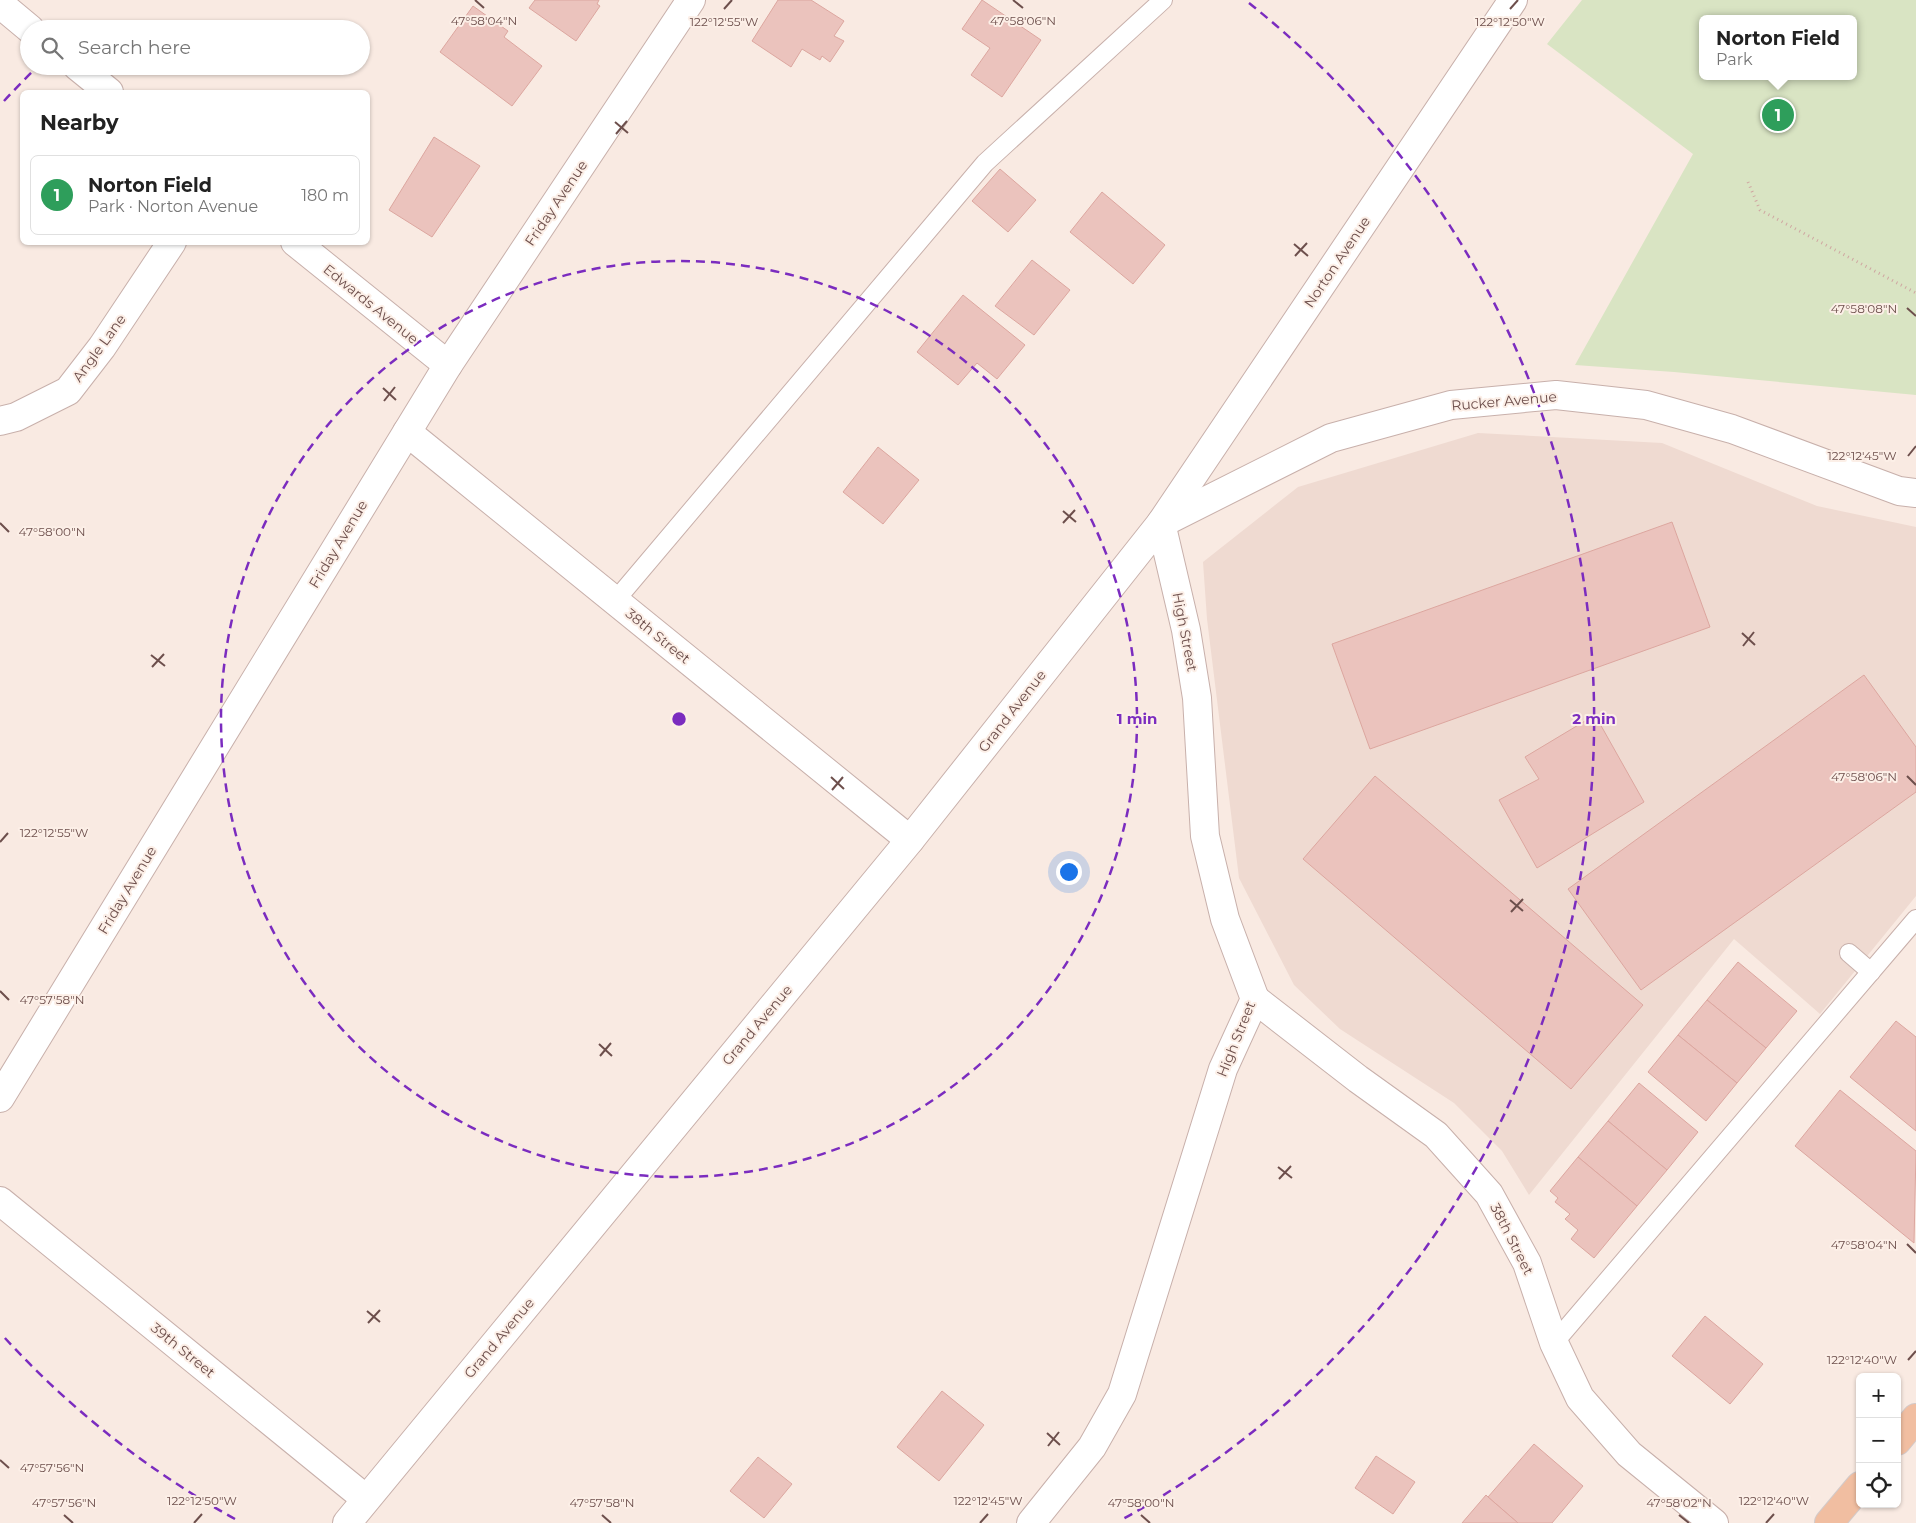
<!DOCTYPE html>
<meta charset="utf-8">
<style>
body{margin:0;font-family:Montserrat,sans-serif;background:#f2f2f2;color:#222}
.controls{position:absolute;right:15px;bottom:15px;display:grid;overflow:hidden;border-radius:8px;box-shadow:0 1px 4px #0004}
.controls button{width:45px;height:45px;display:grid;place-items:center;padding:0;border:0;border-bottom:1px solid #e0e0e0;background:#fff;color:#222;font:25px sans-serif}
.you{position:absolute;left:1068px;top:871px;width:18px;height:18px;margin:-12px;border:4px solid #fff;border-radius:50%;background:#1a73e8;box-shadow:0 0 0 8px #1a73e833}
.badge{display:grid;place-items:center;width:32px;height:32px;border-radius:50%;background:#0f766e;color:#fff;font-size:16px;font-weight:700}
.pin{position:absolute;translate:-50% -50%;border:2px solid #fff;box-shadow:0 1px 5px #0006}
.popup{position:absolute;left:1699px;top:15px;width:158px;height:65px;box-sizing:border-box;display:grid;place-content:center;border-radius:8px;background:#fff;filter:drop-shadow(0 1px 4px #0005);font-size:16px;white-space:nowrap;color:#767676}
.popup b{font-size:19px;color:#222}
.popup::after{content:'';position:absolute;left:50%;top:100%;margin-left:-10px;border:10px solid transparent;border-top-color:#fff}
.list{margin:0;padding:0;list-style:none}
h2{display:flex;justify-content:space-between;align-items:center;height:65px;margin:0;padding:0 20px;font-size:21px}
h2 small{font-size:16px;font-weight:400;color:#767676}
.list li{display:grid;grid-template-columns:32px 1fr auto;gap:15px;align-items:center;box-sizing:border-box;height:80px;margin:0 10px 10px;padding:0 10px;border:1px solid #e0e0e0;border-radius:8px}
.list b{display:block;font-size:19px;white-space:nowrap}
.list p{margin:0;font-size:16px;white-space:nowrap;color:#767676}
.list em{font-size:16px;font-style:normal;color:#767676}
.icon{flex:none;width:28px;height:28px;fill:none;stroke:currentColor;stroke-width:2;stroke-linecap:round;stroke-linejoin:round}
.map{position:relative;flex:none;width:1916px;height:1523px;overflow:hidden}
.search{position:absolute;background:#fff;box-shadow:0 1px 4px #0004;left:20px;top:20px;width:350px;height:55px;display:flex;align-items:center;gap:12px;box-sizing:border-box;padding:0 18px;border-radius:28px;color:#767676;font-size:19px}
.panel{position:absolute;background:#fff;box-shadow:0 1px 4px #0004;left:20px;top:90px;width:350px;height:155px;border-radius:8px}
.map>svg:first-child{display:block}
.residential{fill:#efdad1}
.green{fill:#d9e4c3;fill-rule:evenodd}
.building{fill:#ebc3bd;stroke:#dca69f}
.lines{fill:none;stroke-linecap:round;stroke-linejoin:round}
.service-casing{stroke:#c8b0ab;stroke-width:20}
.minor-casing{stroke:#c8b0ab;stroke-width:30}
.primary-casing{stroke:#d3cac9;stroke-width:30}
.path{stroke:#cfa6a1;stroke-width:3;stroke-dasharray:1 4;stroke-linecap:butt}
.service{stroke:#fff;stroke-width:18}
.minor{stroke:#fff;stroke-width:28}
.primary{stroke:#f1bea1;stroke-width:28}
.ticks{fill:none;stroke:#6d4f4c;stroke-width:2}
.ring{fill:none;stroke:#7b2cbf;stroke-width:2.5;stroke-dasharray:9 6}
.labels{text-anchor:middle;stroke-width:4;stroke-linejoin:round;paint-order:stroke}
.street-label{font-size:14px;fill:#6d4f4c;stroke:#fcefe7}
.ticks-label{font-size:12px;text-anchor:middle;fill:#6d4f4c;stroke:#fcefe7;stroke-width:4;stroke-linejoin:round;paint-order:stroke}
.centre{fill:#7b2cbf;stroke:#fcefe7;stroke-width:2.5}
.ring-label{font-size:15px;text-anchor:middle;font-weight:bold;fill:#7b2cbf;stroke:#fcefe7;stroke-width:4;stroke-linejoin:round;paint-order:stroke}
</style>
<div class="map">
<svg width="1916" height="1523" viewBox="0 0 1916 1523">
<rect width="100%" height="100%" fill="#f9eae2"/>
<path class="residential" d="M1478,433L1662,443L1817,506L1916,527V896L1820,1014L1734,939L1529,1195L1502,1151L1454,1103L1340,1029L1294,985L1239,878L1207,619L1203,562L1298,487Z"/>
<path class="green" d="M1582,0H1916V395L1674,372L1575,365L1693,154L1547,44ZM1703,19H1853V76H1703Z"/>
<g class="building">
<path d="M535,0H599L597,4L600,6L576,41L529,8Z"/>
<path d="M778,0H811L844,21L834,36L844,41L830,62L822,56L820,60L802,49L791,67L752,41Z"/>
<path d="M982,0L1041,40L1002,97L971,75L990,48L962,29Z"/>
<path d="M473,6L508,31L504,37L542,66L512,106L440,52Z"/>
<path d="M434,137L480,166L432,237L389,210Z"/>
<path d="M1000,169L1036,200L1008,232L972,201Z"/>
<path d="M1102,192L1165,245L1133,284L1070,232Z"/>
<path d="M1032,260L1070,290L1034,335L995,306Z"/>
<path d="M963,295L1025,345L997,379L977,363L958,385L917,352Z"/>
<path d="M878,447L919,480L883,524L843,492Z"/>
<path d="M1672,522L1710,627L1370,749L1332,644Z"/>
<path d="M1864,675L1916,747V792L1641,990L1568,889Z"/>
<path d="M1595,715L1644,802L1537,868L1499,800L1539,779L1525,757Z"/>
<path d="M1375,776L1643,1005L1571,1089L1303,859Z"/>
<path d="M1738,962L1797,1011L1766,1048L1707,1000Z"/>
<path d="M1707,1000L1766,1048L1737,1083L1678,1035Z"/>
<path d="M1896,1021L1916,1037V1131L1850,1077Z"/>
<path d="M1678,1035L1737,1083L1706,1121L1648,1072Z"/>
<path d="M1639,1083L1698,1132L1667,1170L1608,1121Z"/>
<path d="M1840,1090L1916,1151L1914,1243L1795,1146Z"/>
<path d="M1608,1121L1667,1170L1637,1206L1578,1157Z"/>
<path d="M1578,1157L1637,1206L1594,1258L1571,1239L1578,1230L1565,1219L1570,1214L1555,1202L1558,1198L1550,1191Z"/>
<path d="M1705,1316L1763,1364L1730,1404L1672,1356Z"/>
<path d="M942,1391L984,1425L939,1481L897,1447Z"/>
<path d="M1534,1444L1583,1486L1552,1523H1518L1488,1497Z"/>
<path d="M1376,1456L1415,1482L1393,1514L1355,1488Z"/>
<path d="M758,1457L792,1484L764,1518L730,1491Z"/>
<path d="M1486,1495L1488,1497L1518,1523H1462Z"/>
</g>
<g class="lines">
<g class="service-casing">
<g id="service">
<path d="M615,601L985,163L1163,0"/>
<path d="M1849,953L1871,972"/>
<path d="M1554,1343L1916,919"/>
</g>
</g>
<g class="minor-casing">
<g id="minor">
<path d="M0,4L30,29"/>
<path d="M77,66L109,92"/>
<path d="M295,242L448,365"/>
<path d="M0,421L16,417L68,391L102,347L172,242"/>
<path d="M407,432L910,840"/>
<path d="M1162,523L1331,438L1451,405L1556,395L1646,405L1732,429L1899,491L1916,493"/>
<path d="M1255,999L1358,1079L1436,1135L1489,1194L1527,1263L1554,1343L1580,1398L1629,1454L1714,1523"/>
<path d="M0,1098L448,365L691,0"/>
<path d="M0,1201L366,1499"/>
<path d="M347,1523L910,840L1161,523L1513,0"/>
<path d="M1031,1523L1092,1447L1122,1394L1223,1069L1255,999L1225,919L1205,836L1197,698L1186,630L1161,523"/>
</g>
</g>
<g class="primary-casing">
<g id="primary">
<path d="M1897,1441L1916,1418"/>
<path d="M1829,1523L1860,1486"/>
</g>
</g>
<path class="path" d="M1748,182L1760,210L1916,293"/>
<use href="#service" class="service"/>
<use href="#minor" class="minor"/>
<use href="#primary" class="primary"/>
</g>
<path class="ticks" d="M475,0L484,8M1013,0L1023,8M724,9L732,0M1510,9L1518,0M615,122L628,133M616,134L627,121M1294,244L1308,256M1295,256L1307,243M1907,308L1916,316M383,388L396,400M384,401L395,387M1908,456L1916,446M1063,511L1076,522M0,523L9,532M1063,523L1075,510M1742,633L1755,645M1743,646L1754,632M151,655L165,666M152,667L164,654M1907,776L1916,785M831,777L844,789M832,790L843,777M0,842L8,833M1510,900L1523,911M1511,912L1523,899M0,991L9,1000M599,1044L612,1056M600,1056L611,1043M1278,1167L1292,1178M1279,1179L1291,1166M1907,1244L1916,1253M367,1311L380,1322M368,1323L380,1310M1908,1360L1916,1351M1047,1433L1060,1445M1048,1446L1059,1432M0,1460L9,1468M64,1515L73,1523M602,1515L611,1523M1141,1515L1150,1523M1679,1515L1689,1523M194,1523L202,1514M980,1523L988,1514M1766,1523L1774,1514"/>
<g class="ring">
<circle cx="679" cy="719" r="458"/>
<path d="M235 1519A915 915 0 0 1 4 1337M4 101A915 915 0 0 1 38 66M1249 3A915 915 0 0 1 1123 1519"/>
</g>
<g class="labels">
<g class="street-label">
<text transform="translate(556 203) rotate(-56)" y="5">Friday Avenue</text>
<text transform="translate(1337 262) rotate(-56)" y="5">Norton Avenue</text>
<text transform="translate(371 304) rotate(39)" y="5">Edwards Avenue</text>
<text transform="translate(99 348) rotate(-54)" y="5">Angle Lane</text>
<text transform="translate(1504 401) rotate(-5)" y="5">Rucker Avenue</text>
<text transform="translate(338 544) rotate(-59)" y="5">Friday Avenue</text>
<text transform="translate(1185 632) rotate(79)" y="5">High Street</text>
<text transform="translate(658 636) rotate(39)" y="5">38th Street</text>
<text transform="translate(1012 711) rotate(-52)" y="5">Grand Avenue</text>
<text transform="translate(127 890) rotate(-59)" y="5">Friday Avenue</text>
<text transform="translate(757 1025) rotate(-50)" y="5">Grand Avenue</text>
<text transform="translate(1236 1039) rotate(-68)" y="5">High Street</text>
<text transform="translate(1512 1239) rotate(63)" y="5">38th Street</text>
<text transform="translate(499 1338) rotate(-50)" y="5">Grand Avenue</text>
<text transform="translate(183 1350) rotate(39)" y="5">39th Street</text>
</g>
</g>
<g class="ticks-label">
<text x="484" y="25">47°58'04"N</text>
<text x="1023" y="25">47°58'06"N</text>
<text x="724" y="26">122°12'55"W</text>
<text x="1510" y="26">122°12'50"W</text>
<text x="1864" y="313">47°58'08"N</text>
<text x="1862" y="460">122°12'45"W</text>
<text x="52" y="536">47°58'00"N</text>
<text x="1864" y="781">47°58'06"N</text>
<text x="54" y="837">122°12'55"W</text>
<text x="52" y="1004">47°57'58"N</text>
<text x="1864" y="1249">47°58'04"N</text>
<text x="1862" y="1364">122°12'40"W</text>
<text x="52" y="1472">47°57'56"N</text>
<text x="202" y="1505">122°12'50"W</text>
<text x="988" y="1505">122°12'45"W</text>
<text x="1774" y="1505">122°12'40"W</text>
<text x="64" y="1507">47°57'56"N</text>
<text x="602" y="1507">47°57'58"N</text>
<text x="1141" y="1507">47°58'00"N</text>
<text x="1679" y="1507">47°58'02"N</text>
</g>
<circle cx="679" cy="719" r="8" class="centre"/>
<g class="ring-label">
<text x="1137" y="724">1 min</text>
<text x="1594" y="724">2 min</text>
</g>
</svg>
<div class="controls">
<button>+</button>
<button>−</button>
<button><svg class="icon" aria-label="locate" viewBox="0 0 24 24"><circle cx="12" cy="12" r="6"/><path d="M12 2v4M12 18v4M2 12h4M18 12h4"/></svg></button>
</div>
<div class="you"></div>
<div class="pin badge" style="left:1778px;top:115px;background:#2e9e5b">1</div>
<div class="popup"><b>Norton Field</b>Park</div>
<div class="search"><svg class="icon" aria-label="search" viewBox="0 0 24 24"><circle cx="10" cy="10" r="6"/><path d="M15 15l6 6"/></svg>Search here</div>
<section class="panel">
<h2>Nearby<small></small></h2>
<ul class="list">
<li><span class="badge" style="background:#2e9e5b">1</span><div><b>Norton Field</b><p>Park · Norton Avenue</p></div><em>180 m</em></li>
</ul>
</section>
</div>
